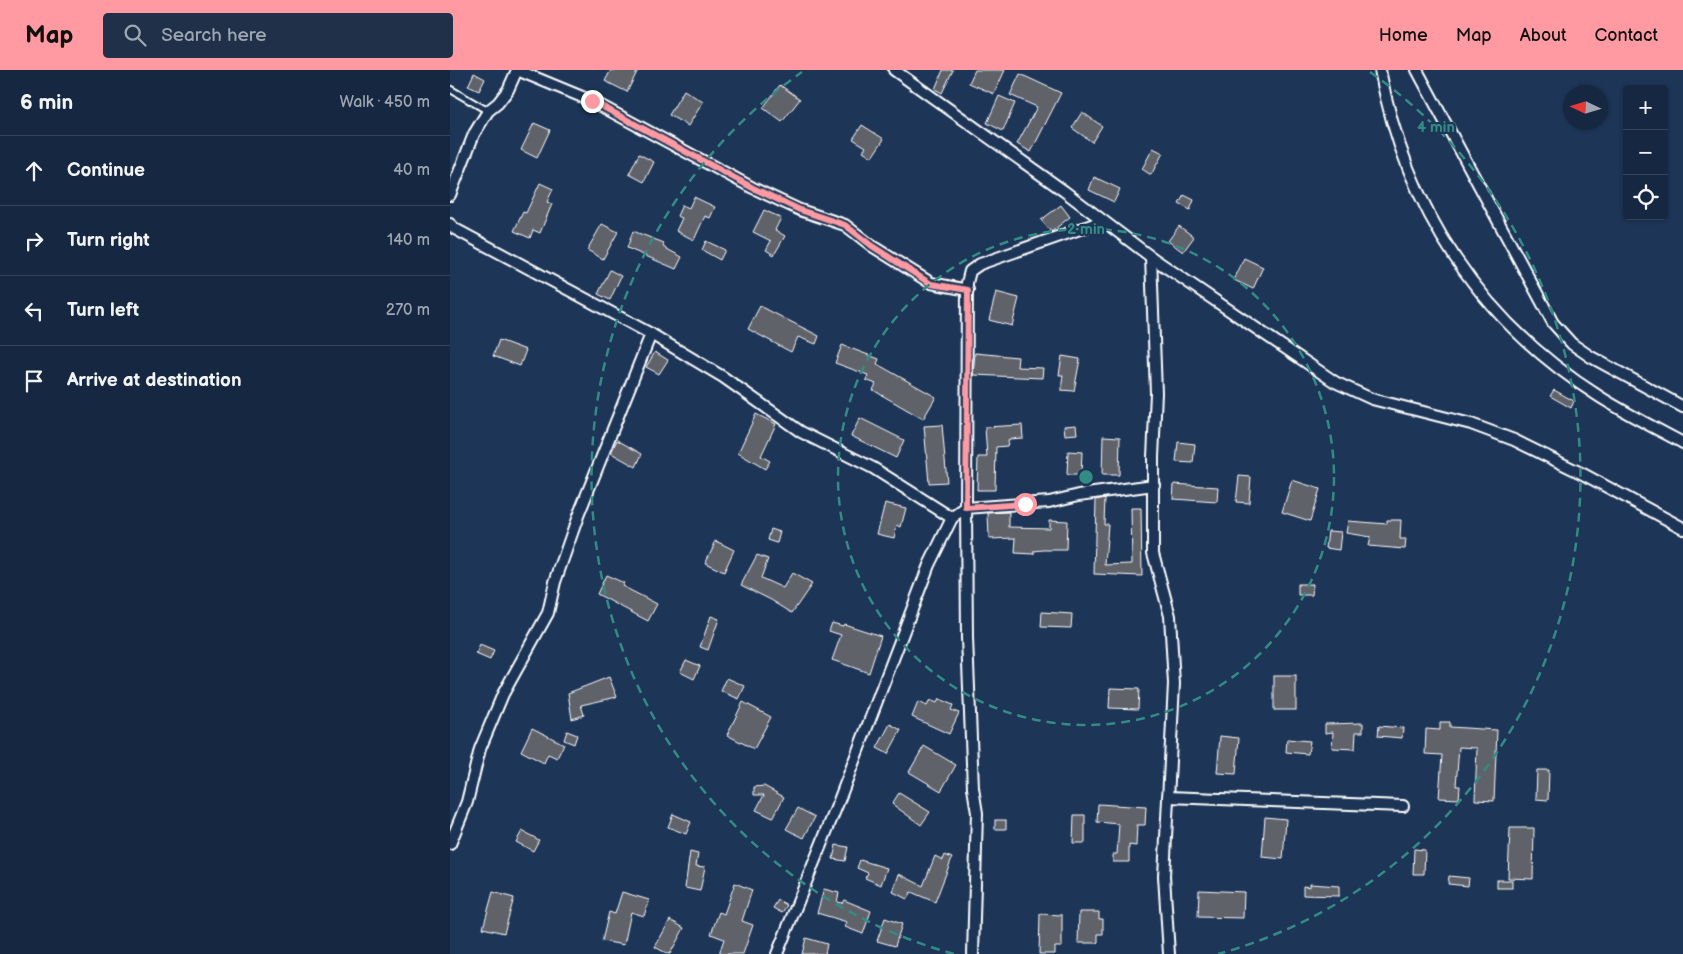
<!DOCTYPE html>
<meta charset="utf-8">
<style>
body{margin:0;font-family:"Balsamiq Sans",sans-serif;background:#1f3048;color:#f1f3f6}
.controls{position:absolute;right:15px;top:15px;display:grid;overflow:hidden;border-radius:5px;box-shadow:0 1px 4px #0004}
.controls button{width:45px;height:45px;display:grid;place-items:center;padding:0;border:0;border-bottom:1px solid #35445a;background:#162841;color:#f1f3f6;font:25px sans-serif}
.compass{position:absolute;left:1113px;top:15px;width:45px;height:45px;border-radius:50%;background:#162841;box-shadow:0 1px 4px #0004;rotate:274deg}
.stop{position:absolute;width:15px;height:15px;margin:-11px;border:4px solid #ff9aa2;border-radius:50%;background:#fff}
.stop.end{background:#ff9aa2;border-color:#fff;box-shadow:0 1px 5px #0008}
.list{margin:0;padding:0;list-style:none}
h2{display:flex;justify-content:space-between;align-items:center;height:65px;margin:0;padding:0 20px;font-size:21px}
h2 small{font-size:16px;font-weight:400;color:#9ea6b1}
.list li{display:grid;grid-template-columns:32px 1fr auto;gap:15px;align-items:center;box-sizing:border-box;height:70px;padding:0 20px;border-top:1px solid #35445a}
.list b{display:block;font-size:19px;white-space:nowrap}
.list em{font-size:16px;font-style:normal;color:#9ea6b1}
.icon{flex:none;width:28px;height:28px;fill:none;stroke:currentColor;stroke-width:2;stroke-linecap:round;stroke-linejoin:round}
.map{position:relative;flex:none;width:1233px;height:884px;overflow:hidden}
header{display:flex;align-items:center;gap:30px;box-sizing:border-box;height:70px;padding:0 25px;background:#ff9aa2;color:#111}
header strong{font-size:24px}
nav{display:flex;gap:28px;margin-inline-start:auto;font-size:18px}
.search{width:350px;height:45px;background:#1f3048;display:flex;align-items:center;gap:12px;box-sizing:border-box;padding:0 18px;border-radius:5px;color:#9ea6b1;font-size:19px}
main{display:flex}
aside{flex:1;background:#162841}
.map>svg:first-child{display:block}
.building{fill:#61626b;stroke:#fff}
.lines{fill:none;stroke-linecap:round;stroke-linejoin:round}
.lane-casing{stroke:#fff;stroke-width:9}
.street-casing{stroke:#fff;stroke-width:14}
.lane{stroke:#1d3557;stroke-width:5}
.street{stroke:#1d3557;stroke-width:10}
.route{stroke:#ff9aa2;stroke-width:6}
.ring{fill:none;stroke:#338b84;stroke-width:2.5;stroke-dasharray:9 6}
.centre{fill:#338b84;stroke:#1d3557;stroke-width:2.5}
.ring-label{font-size:15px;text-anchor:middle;font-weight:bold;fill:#338b84;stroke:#1d3557;stroke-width:4.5;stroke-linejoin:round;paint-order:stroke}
</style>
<header>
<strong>Map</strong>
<div class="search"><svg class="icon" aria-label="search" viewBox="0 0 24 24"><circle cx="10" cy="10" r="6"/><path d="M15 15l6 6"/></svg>Search here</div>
<nav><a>Home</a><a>Map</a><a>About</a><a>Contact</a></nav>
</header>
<main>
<aside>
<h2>6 min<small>Walk · 450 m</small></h2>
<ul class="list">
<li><svg class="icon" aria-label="ahead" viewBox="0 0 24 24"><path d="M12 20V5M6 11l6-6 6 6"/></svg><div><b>Continue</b></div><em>40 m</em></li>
<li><svg class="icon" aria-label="right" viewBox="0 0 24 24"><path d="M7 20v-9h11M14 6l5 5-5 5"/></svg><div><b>Turn right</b></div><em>140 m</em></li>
<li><svg class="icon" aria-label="left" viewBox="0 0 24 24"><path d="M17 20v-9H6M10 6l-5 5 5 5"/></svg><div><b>Turn left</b></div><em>270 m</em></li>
<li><svg class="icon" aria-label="arrive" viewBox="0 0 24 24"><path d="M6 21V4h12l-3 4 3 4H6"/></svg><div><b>Arrive at destination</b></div></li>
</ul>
</aside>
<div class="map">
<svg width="1233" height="884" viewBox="0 0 1233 884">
<rect width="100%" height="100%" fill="#1d3557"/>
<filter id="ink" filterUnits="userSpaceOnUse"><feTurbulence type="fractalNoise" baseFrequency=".02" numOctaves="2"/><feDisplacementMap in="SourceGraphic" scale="10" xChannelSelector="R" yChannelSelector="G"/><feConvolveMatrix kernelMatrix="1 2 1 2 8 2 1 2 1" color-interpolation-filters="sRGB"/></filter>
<g filter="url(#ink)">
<g class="building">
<path d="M161,0H188L177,22L155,11Z"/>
<path d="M493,0H503L492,23L485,19Z"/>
<path d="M525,0H555L544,24L519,13Z"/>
<path d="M24,3L35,9L29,21L18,16Z"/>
<path d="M570,4L611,23L581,82L567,74L587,37L560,25Z"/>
<path d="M330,15L350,29L332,52L313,38Z"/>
<path d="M234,20L253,32L238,56L219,45Z"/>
<path d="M549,26L565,33L553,61L537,53Z"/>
<path d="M632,42L652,56L642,72L622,58Z"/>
<path d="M84,53L100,60L87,88L71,80Z"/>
<path d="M412,55L434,69L422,87L413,81L416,77L403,69Z"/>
<path d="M703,78L713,83L701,105L692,99Z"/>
<path d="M189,84L204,92L194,112L179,104Z"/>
<path d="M644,107L670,119L664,132L639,120Z"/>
<path d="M90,113L103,119L97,132L102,134L90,163L83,160L80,168L64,161L73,142L76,143Z"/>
<path d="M734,125L744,130L740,140L729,134Z"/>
<path d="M244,127L265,137L260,148L255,146L244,170L226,161L232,148L227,146L232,135L239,138Z"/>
<path d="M611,135L620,147L601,162L591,150Z"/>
<path d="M314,140L331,148L325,160L335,166L324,185L316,180L321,171L303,162Z"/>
<path d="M152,154L168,162L153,189L137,180Z"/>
<path d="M729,156L744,167L733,182L718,171Z"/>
<path d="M183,161L214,173L213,177L232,187L226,199L177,178Z"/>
<path d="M256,171L275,180L270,190L252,180Z"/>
<path d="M794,188L813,197L803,219L784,210Z"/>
<path d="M160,200L171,206L160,230L148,224Z"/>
<path d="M546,222L569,228L562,256L539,250Z"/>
<path d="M310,236L369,266L366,274L348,267L341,282L298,259Z"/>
<path d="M49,270L76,280L70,296L43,286Z"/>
<path d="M392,275L429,289L427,294L486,327L473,349L423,320L426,314L416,310L418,305L385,293Z"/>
<path d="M205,282L218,290L209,304L196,297Z"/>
<path d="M525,283L568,287L567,297L593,298L592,308L523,305Z"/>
<path d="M612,286L630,289L624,321L611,320L613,305H609Z"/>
<path d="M1104,320L1124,331L1121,338L1100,326Z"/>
<path d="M306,344L326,354L311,386L320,391L315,399L288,383Z"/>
<path d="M410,348L454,370L446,388L401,366Z"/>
<path d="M492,355L497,412L479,413L474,356Z"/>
<path d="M572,355L573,368L559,369L557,376L546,377L545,420H527L528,387H537L535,357Z"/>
<path d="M626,355L627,364L615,365L614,356Z"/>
<path d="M653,366L670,367L669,405H652Z"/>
<path d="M167,370L192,384L186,397L161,383Z"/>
<path d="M728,372L745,374L743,393L726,392Z"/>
<path d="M618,381L632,382L631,405H617Z"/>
<path d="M789,406L801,407L799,433L786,432Z"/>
<path d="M842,410L870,419L860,451L832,442Z"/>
<path d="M724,414L768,417L767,432L723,429Z"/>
<path d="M655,428L654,454H658L655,495L682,494L681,438H691L692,506L644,504L646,430Z"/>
<path d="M435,433L456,438L451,457L447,455L444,468L427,464Z"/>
<path d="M559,442V457L599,458V450L617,451L616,480H593L584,481V484L565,483L566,468L539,469L538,443Z"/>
<path d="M937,450H951L950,469H956L955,479L918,476L920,467L896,463L898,451L937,454Z"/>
<path d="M321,459L330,462L327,473L318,470Z"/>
<path d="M878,461L891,462L889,480L876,478Z"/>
<path d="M266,471L284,480L274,502L255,493Z"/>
<path d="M307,485L318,489L311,508L333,518L342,503L362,514L342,543L321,530L291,515Z"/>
<path d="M156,505L174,513L172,516L207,534L198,551L147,524Z"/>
<path d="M848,514H863L862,525H848Z"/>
<path d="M592,542L622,544L621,558L591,557Z"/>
<path d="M261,546L269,549L258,580L250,577Z"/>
<path d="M382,553L393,556L394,554L431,566L419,603L382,590L391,565L379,561Z"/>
<path d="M30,575L44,581L40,590L26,584Z"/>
<path d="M236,590L250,596L244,609L230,602Z"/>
<rect x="824" y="606" width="22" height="34"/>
<path d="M159,607L167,627L131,635L134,645L122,649L118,623Z"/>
<path d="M277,608L295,616L289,629L271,621Z"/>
<path d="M660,618L689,619L688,639L659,638Z"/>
<path d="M489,629L503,635L501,640L509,643L499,664L462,647L468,632L477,636L480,630L487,633Z"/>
<path d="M293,632L321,647L304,679L277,665Z"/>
<path d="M990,652H1000V657L1047,660L1044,731L1025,730L1027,678L1009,677L1006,716H1010L1009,729L989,728L992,685L975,684L976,659L990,660Z"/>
<path d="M913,653V662H906L905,679L882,678L883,662L875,663V654Z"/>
<path d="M440,654L451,660L438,684L427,678Z"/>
<path d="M929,656L953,658L952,668L928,666Z"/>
<path d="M82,658L114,674L107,688L98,684L94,693L71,681Z"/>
<path d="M117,661L127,665L124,674L114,670Z"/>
<path d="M770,666L789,668L786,704L767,703Z"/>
<path d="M837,669L860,671L858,684L836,682Z"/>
<path d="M474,676L506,695L491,721L459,702Z"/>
<path d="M1087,700H1099L1098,730L1086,729Z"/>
<path d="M314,716L334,727L323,748L306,740L314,725H304V717Z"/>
<path d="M449,723L480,742L471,755L442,734Z"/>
<path d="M648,734L696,737L695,755H687L686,776L679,775V792H663V784H667L669,754L647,752Z"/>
<path d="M348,738L365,747L354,768L336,759Z"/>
<path d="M223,744L241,752L236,764L218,757Z"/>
<path d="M624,745H635V773H623Z"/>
<path d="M815,747L836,749L833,789L812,787Z"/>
<rect x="545" y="750" width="11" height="9"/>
<path d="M1060,758H1084L1083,809L1058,808Z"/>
<path d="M72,761L89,770L83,781L66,772Z"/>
<path d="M386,775L398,777L395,791L383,789Z"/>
<path d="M964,779L975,780L974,804H963Z"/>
<path d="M240,782L248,784L246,796L255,797L250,821L235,818Z"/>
<path d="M495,785L502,788L485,832L461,822L457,829L443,822L449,804L473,816L485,786L493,790Z"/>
<path d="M410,790L437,798L431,815L415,808L418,803L407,798Z"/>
<path d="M999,806L1019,808L1018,816L998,814Z"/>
<rect x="1047" y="810" width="15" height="8"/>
<path d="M285,813L302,820L292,851L303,855L293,884H269L274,869L261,864L269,842L274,844Z"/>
<path d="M860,814L889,816V826L853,825V816L860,817Z"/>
<path d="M374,819L389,823L387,832L392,833L394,830L421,841L413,864L395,857L397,852L367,843Z"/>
<path d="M749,820L794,822L793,848L748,847Z"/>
<path d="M43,822L64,828L54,863L33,858Z"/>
<path d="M172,822L199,830L194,846L181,842L174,875L152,871L159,842L165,844Z"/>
<path d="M328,830L337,835L332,843L323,838Z"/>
<path d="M629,842H649V849H653V864H648V873H628Z"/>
<path d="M590,844L612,845V877H605V884H589Z"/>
<path d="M435,848L452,854L445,876L427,871Z"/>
<path d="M220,850L234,858L220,884H218L205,877Z"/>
<path d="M356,868L377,874L375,884H352Z"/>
</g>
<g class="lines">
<g class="lane-casing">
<path id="lane" d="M0,19L38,41"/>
</g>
<g class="street-casing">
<g id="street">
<path d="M67,0L142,31L303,118L350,140L395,155L422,176L481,213L518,220"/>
<path d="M444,0L614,121L701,187L885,312L922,329L1021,354L1064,370L1133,404L1233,458"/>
<path d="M930,0C956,138 1030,252 1150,327C1177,344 1205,358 1233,373"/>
<path d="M967,0L1103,253L1122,274L1141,287L1233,337"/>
<path d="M0,125L24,64L38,41L48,33L58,20L67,0"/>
<path d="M0,154L5,159L201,264L273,307L351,362L423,398L502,448L516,438L517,213L520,201L530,194L653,151"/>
<path d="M701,187L706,323L703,387V483L720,546L724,614L714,806L719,884"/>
<path d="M718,727L953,736"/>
<path d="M0,774L17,732L30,679L53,624L98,543L105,512L128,446L201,264"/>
<path d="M327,884L388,733L479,495L502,448"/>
<path d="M523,884L527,743L523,718L517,568L516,438L599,432L629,425L704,415"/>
</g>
</g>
<use href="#lane" class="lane"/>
<use href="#street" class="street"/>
</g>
</g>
<g class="lines" filter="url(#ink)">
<path class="route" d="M142,31L303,118L350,140L395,155L422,176L481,214L518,220L516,438L575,434"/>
</g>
<g class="ring">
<circle cx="636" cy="407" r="248"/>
<path d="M504 884A495 495 0 0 1 352 2M920 2A495 495 0 0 1 768 884"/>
</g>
<circle cx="636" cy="407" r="8" class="centre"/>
<g class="ring-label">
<text x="986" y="62">4 min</text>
<text x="636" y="164">2 min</text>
</g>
</svg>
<div class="controls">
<button>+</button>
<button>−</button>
<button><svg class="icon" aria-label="locate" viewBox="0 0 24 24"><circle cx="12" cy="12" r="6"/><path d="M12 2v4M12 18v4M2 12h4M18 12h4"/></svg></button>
</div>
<svg class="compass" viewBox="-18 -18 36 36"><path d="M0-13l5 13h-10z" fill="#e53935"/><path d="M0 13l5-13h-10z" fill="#9ea6b1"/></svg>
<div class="stop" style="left:575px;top:434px"></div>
<div class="stop end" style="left:142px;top:31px"></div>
</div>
</main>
